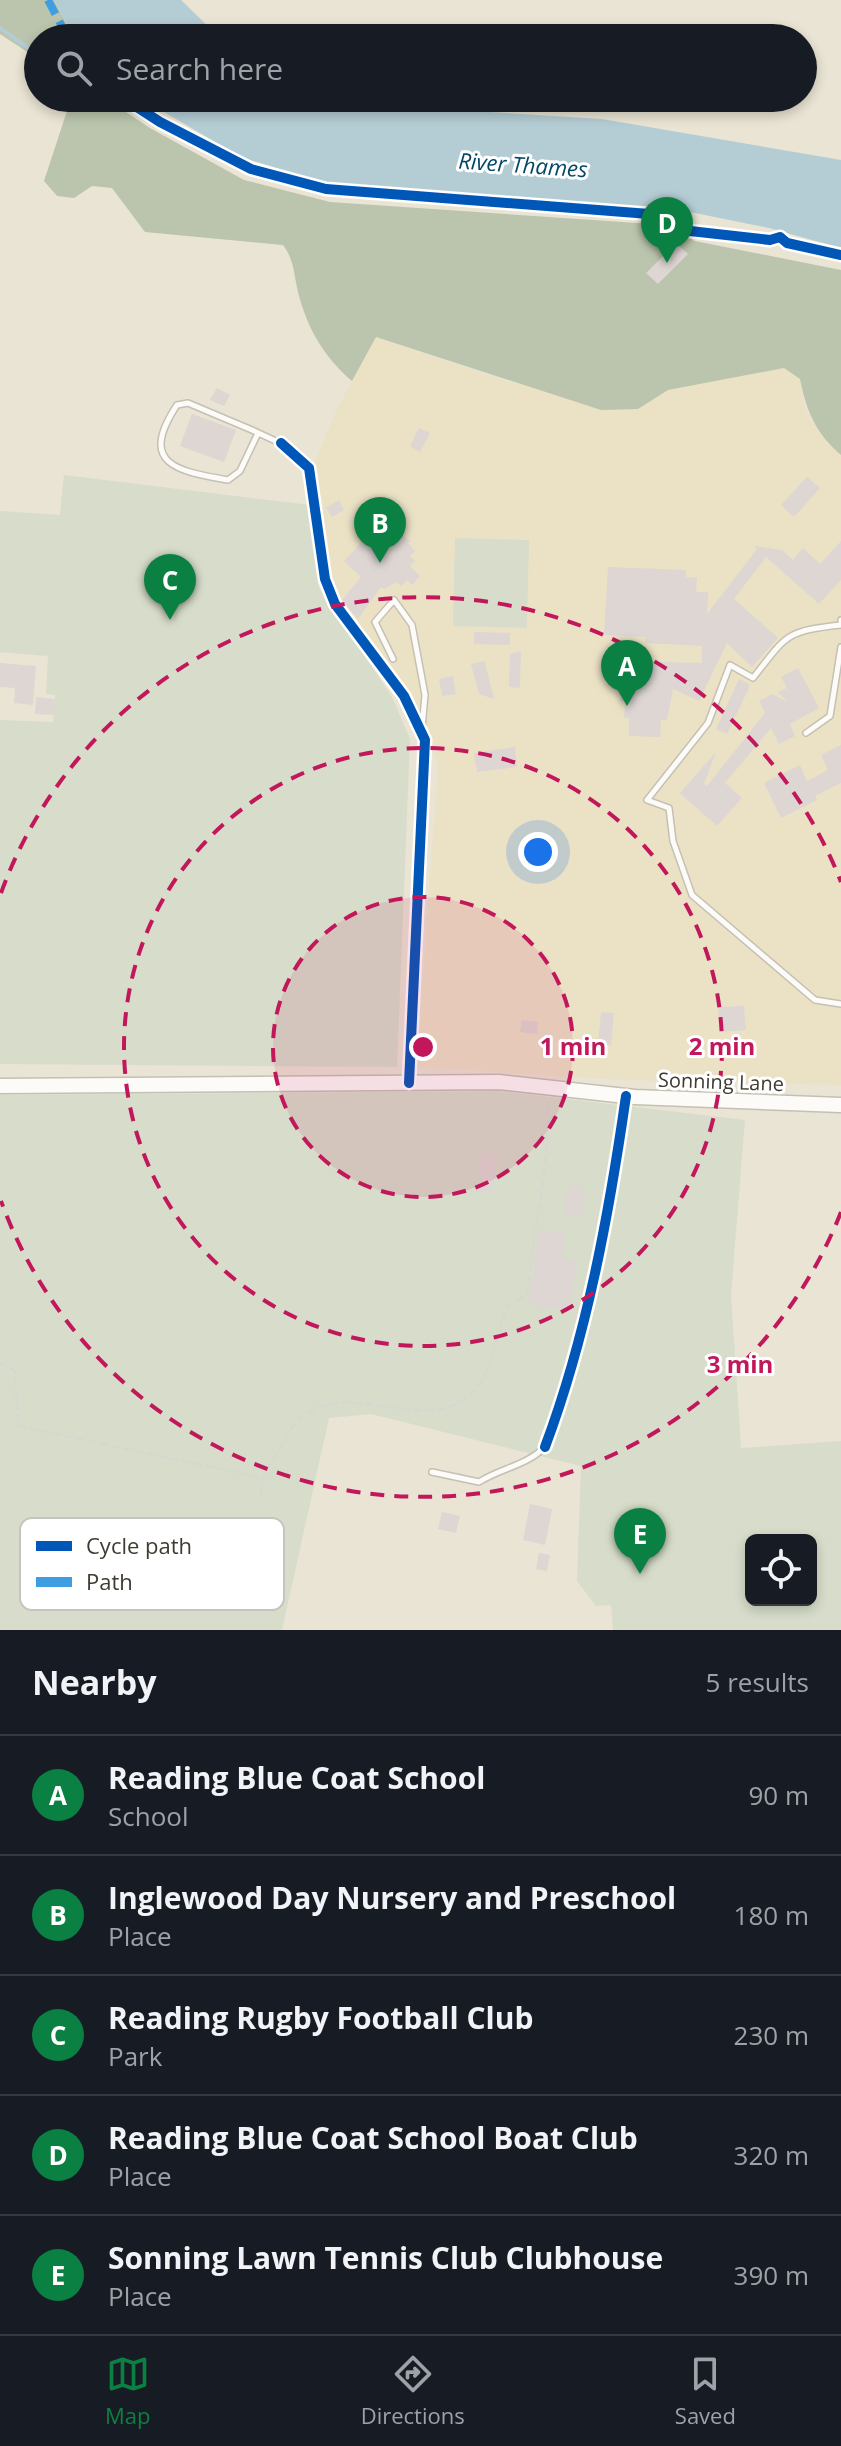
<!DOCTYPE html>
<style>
body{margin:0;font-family:"Open Sans",sans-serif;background:#20242c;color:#f1f3f6}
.controls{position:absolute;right:24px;bottom:24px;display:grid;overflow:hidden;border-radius:12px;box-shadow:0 4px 12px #0003}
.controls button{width:72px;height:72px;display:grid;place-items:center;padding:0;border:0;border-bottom:2px solid #363941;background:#171b24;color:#f1f3f6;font:40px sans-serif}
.you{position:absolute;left:538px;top:852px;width:28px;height:28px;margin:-20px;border:6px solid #fff;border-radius:50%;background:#1a73e8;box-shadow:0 0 0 12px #1a73e833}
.badge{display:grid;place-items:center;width:52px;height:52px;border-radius:50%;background:#0b8043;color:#fff;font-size:26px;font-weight:700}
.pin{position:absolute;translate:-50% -66px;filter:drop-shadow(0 2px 4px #0008)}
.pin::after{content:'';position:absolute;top:42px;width:28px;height:24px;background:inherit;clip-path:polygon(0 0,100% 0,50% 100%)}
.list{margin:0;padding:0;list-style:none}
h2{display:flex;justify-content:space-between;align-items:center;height:104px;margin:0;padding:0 32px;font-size:34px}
h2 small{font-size:26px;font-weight:400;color:#9ea1a6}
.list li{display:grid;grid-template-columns:52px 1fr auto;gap:24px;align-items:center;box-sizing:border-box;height:120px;padding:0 32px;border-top:2px solid #363941}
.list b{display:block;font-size:30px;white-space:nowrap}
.list p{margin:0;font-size:26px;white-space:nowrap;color:#9ea1a6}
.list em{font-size:26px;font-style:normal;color:#9ea1a6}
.icon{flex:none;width:44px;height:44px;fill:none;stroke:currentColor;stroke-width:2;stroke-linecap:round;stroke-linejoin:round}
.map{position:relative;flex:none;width:841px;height:1630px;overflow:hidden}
.search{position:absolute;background:#171b24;box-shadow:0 4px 12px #0003;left:24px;right:24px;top:24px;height:88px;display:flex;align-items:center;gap:20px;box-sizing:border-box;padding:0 28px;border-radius:44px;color:#9ea1a6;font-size:30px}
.sheet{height:704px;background:#171b24}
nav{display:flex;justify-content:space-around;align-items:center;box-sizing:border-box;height:112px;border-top:2px solid #363941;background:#171b24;font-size:22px;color:#9ea1a6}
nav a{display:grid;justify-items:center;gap:4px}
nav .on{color:#0b8043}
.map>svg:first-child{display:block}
.built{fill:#ebe2c6}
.green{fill:#d7ddca;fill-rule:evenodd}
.forest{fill:#bbc5ad}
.water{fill:#b4ccd4}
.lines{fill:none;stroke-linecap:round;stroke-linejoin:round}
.stream{stroke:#b4ccd4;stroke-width:4}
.building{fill:#ddd6d2}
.service-casing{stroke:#c4c0b4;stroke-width:8}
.minor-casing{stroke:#c4c0b4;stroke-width:13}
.secondary-casing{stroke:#c4c0b4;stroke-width:17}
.path{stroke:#d7d6d1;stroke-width:2;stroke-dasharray:8 4;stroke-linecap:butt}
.service{stroke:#fcfbf8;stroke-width:5}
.minor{stroke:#fcfbf8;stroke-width:10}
.secondary{stroke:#fcfbf8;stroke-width:14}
.quiet{stroke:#3f9ee1;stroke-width:8;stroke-dasharray:16 8;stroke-linecap:butt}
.cycleway-casing{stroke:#fff;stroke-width:15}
.cycleway{stroke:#0057b8;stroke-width:10}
.ring{fill:none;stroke:#c2185b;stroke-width:4;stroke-dasharray:14 10}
.labels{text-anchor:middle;stroke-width:6;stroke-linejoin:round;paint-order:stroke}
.street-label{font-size:20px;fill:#403b30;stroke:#fff}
.water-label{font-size:22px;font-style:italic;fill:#034764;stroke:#fff}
.key{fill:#fff;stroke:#c6c4c1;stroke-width:2}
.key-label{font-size:22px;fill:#403b30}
.centre{fill:#c2185b;stroke:#fff;stroke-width:4}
.ring-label{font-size:24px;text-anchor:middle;font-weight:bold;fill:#c2185b;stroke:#fff;stroke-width:6;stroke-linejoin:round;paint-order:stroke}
</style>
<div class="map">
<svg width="841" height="1630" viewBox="0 0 841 1630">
<rect width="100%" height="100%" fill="#e9e4d3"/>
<path class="built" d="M376,337L510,382L638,409L667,390L784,368L800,379L806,410L828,444L841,455V1085L623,1080L417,1067L438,763L404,687L337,601L313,467L335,413Z"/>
<g class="green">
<path d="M64,475L310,505L319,588L392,697L410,739L397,1067L0,1064V720L53,722L55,695L46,694L48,656L0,652V511L60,515Z"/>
<path d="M455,538L529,540L527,628L453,626Z"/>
<path d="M500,1091L745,1120L731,1295L741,1448L841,1441V1630H613L611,1605L596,1606L577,1581L581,1466L371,1414L329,1418L282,1630H0V1095ZM751,1540H811V1600H751Z"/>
</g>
<g class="forest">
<path d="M0,0H54L74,38H38V59L0,34Z"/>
<path d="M60,98H105L150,128L244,180L330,202L667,225L695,241L841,270V455C816,434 806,410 800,379L784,368L668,390L638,409L601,410L376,337L352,381C324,357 307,328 298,292C294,275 294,259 283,245L145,232L112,188L92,186L74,198L57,196L44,181L67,111Z"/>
</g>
<g class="water">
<path d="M54,0H181L220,38H74Z"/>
<path d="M140,98H344L442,109L602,119L841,160V248L769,228L690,212L322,182L241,157Z"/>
</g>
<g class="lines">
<path class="stream" d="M0,28L38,55"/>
</g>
<g class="building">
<path d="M676,243L688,254L658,284L646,273Z"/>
<path d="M217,388L230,395L224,406L210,400Z"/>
<path d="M192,414L236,430L224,462L180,446Z"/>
<path d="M419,428L430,433L420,452L410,446Z"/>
<path d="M807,477L820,488L794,517L781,505Z"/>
<path d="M339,500L344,510L332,517L326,508Z"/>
<path d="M385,517L410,541L408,543L415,551L410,556L415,561L410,566L420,576L412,585L407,580L401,586L397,582L384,589L381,587L358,619L342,600L361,577L344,561Z"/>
<path d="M841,541V580L819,604L766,557L734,599L778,638L752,667L727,643L699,701L673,689L667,720H661L660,737L629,736V718H624L625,701H620L626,668H631V661L702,663V646L645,643V637L604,635L608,567L686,570V577L697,578L696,592H708L707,614L757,549L754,546L782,550L793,560L803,548L820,564Z"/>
<path d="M474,632L510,633V645L474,644Z"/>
<path d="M521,651L520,688L509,687L510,654Z"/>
<path d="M485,661L487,671L494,699L479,694L471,664Z"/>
<path d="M0,663L36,666L33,705L14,703L15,688L0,687Z"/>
<path d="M798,668L819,708L790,724L795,736L779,744L771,728L725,783L742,798L717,826L680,793L716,752L704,784L707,786L765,713L759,701L772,694L788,702L778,692L787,688L781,677Z"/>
<path d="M453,676L456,694L442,696L439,679Z"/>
<path d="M739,679L749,684V688L727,734L716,729Z"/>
<path d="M36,697L55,699L54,715L35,714Z"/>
<path d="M841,745V783L815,796L817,800L781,818L764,783L800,765L807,781L828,770L821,755Z"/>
<path d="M515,747L517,767L477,772L474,753Z"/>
<path d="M744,1006L746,1030L720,1032L718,1007Z"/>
<path d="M601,1012L614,1013L611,1045L598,1044Z"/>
<path d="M522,1020L538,1022L537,1034L520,1032Z"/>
<path d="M482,1152L498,1154L492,1194L476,1192Z"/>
<path d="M567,1185L585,1187L582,1217L564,1215Z"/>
<path d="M539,1231L565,1234L562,1258L576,1260L571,1311L529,1304Z"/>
<path d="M530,1504L552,1509L545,1545L523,1540Z"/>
<path d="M442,1512L460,1516L456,1533L438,1529Z"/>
<path d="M539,1553L550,1555L547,1571L536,1569Z"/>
</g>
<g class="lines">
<g class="service-casing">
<g id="service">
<path d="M258,433L240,471L228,480C176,471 138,464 177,405L188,403L252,430L280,443"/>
<path d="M841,620V621"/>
<path d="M841,625C785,631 787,635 753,678L730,665L708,723L647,800L669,808L673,841L692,895L815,1000L841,1004"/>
<path d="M393,659L375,622L394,600L412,625L425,695L422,728"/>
<path d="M806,733L830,716L841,647"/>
<path d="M432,1472L479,1482C501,1468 525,1466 544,1448"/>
</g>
</g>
<g class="minor-casing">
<g id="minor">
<path d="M281,443L309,468L325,579L335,604L404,696L425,740L409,1083"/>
<path d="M545,1447C587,1335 609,1214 626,1096"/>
</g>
</g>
<g class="secondary-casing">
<path id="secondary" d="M0,1086L499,1082L635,1097L841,1105"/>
</g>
<g class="path">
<path d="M0,1363L15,1371L18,1426L259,1477"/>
<path d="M261,1494C261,1473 272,1462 282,1445C287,1437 292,1425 299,1419C350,1374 426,1441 474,1391C495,1368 496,1333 508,1306L527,1294L545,1166L549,1101"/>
</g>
<use href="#service" class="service"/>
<use href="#minor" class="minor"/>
<use href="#secondary" class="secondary"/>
<path class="quiet" d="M48,0L68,38"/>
<g class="cycleway-casing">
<g id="cycleway">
<path d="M123,98L160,122L251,169L326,189L675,216L690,231L770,240L780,237L787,243L841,255"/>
<path d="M281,443L309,468L325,579L335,604L404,696L425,740L409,1083"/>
<path d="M545,1447C587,1335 609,1214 626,1096"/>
</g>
</g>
<use href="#cycleway" class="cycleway"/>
</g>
<circle cx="423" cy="1047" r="150" fill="#c2185b" fill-opacity=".12"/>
<g class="ring">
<circle cx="423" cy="1047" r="150"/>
<circle cx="423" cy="1047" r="299"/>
<path d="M841 1212A449 449 0 0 1 1 1201M1 893A449 449 0 0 1 841 882"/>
</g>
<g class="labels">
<g class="street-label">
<text transform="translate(721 1082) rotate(2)" y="7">Sonning Lane</text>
</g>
<g class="water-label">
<text transform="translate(523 165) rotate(4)" y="8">River Thames</text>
</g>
</g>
<rect x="20" y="1518" width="264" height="92" rx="12" class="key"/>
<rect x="36" y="1541" width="36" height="10" fill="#0057b8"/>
<rect x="36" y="1577" width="36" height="10" fill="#3f9ee1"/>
<g class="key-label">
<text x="86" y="1554">Cycle path</text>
<text x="86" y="1590">Path</text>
</g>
<circle cx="423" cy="1047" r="12" class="centre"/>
<g class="ring-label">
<text x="573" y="1055">1 min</text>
<text x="722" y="1055">2 min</text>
<text x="740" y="1373">3 min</text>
</g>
</svg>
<div class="controls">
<button><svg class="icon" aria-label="locate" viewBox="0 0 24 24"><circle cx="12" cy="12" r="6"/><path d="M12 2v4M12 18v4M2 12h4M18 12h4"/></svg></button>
</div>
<div class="you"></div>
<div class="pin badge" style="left:627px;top:706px">A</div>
<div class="pin badge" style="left:380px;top:563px">B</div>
<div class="pin badge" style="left:170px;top:620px">C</div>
<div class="pin badge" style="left:667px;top:263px">D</div>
<div class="pin badge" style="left:640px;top:1574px">E</div>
<div class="search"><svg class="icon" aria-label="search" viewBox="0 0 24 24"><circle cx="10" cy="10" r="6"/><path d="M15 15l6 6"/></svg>Search here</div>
</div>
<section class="sheet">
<h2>Nearby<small>5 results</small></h2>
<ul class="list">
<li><span class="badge">A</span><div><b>Reading Blue Coat School</b><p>School</p></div><em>90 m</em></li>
<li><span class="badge">B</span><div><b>Inglewood Day Nursery and Preschool</b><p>Place</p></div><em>180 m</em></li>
<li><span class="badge">C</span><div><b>Reading Rugby Football Club</b><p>Park</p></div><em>230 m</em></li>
<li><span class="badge">D</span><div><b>Reading Blue Coat School Boat Club</b><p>Place</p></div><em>320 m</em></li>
<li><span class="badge">E</span><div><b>Sonning Lawn Tennis Club Clubhouse</b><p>Place</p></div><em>390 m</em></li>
</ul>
</section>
<nav>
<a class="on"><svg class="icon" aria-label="map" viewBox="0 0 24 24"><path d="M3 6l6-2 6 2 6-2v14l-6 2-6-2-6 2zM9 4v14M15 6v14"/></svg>Map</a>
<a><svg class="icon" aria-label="directions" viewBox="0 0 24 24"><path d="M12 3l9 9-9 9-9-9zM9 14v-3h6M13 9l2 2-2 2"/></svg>Directions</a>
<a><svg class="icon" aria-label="saved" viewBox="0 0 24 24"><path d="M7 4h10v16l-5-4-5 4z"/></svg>Saved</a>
</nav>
